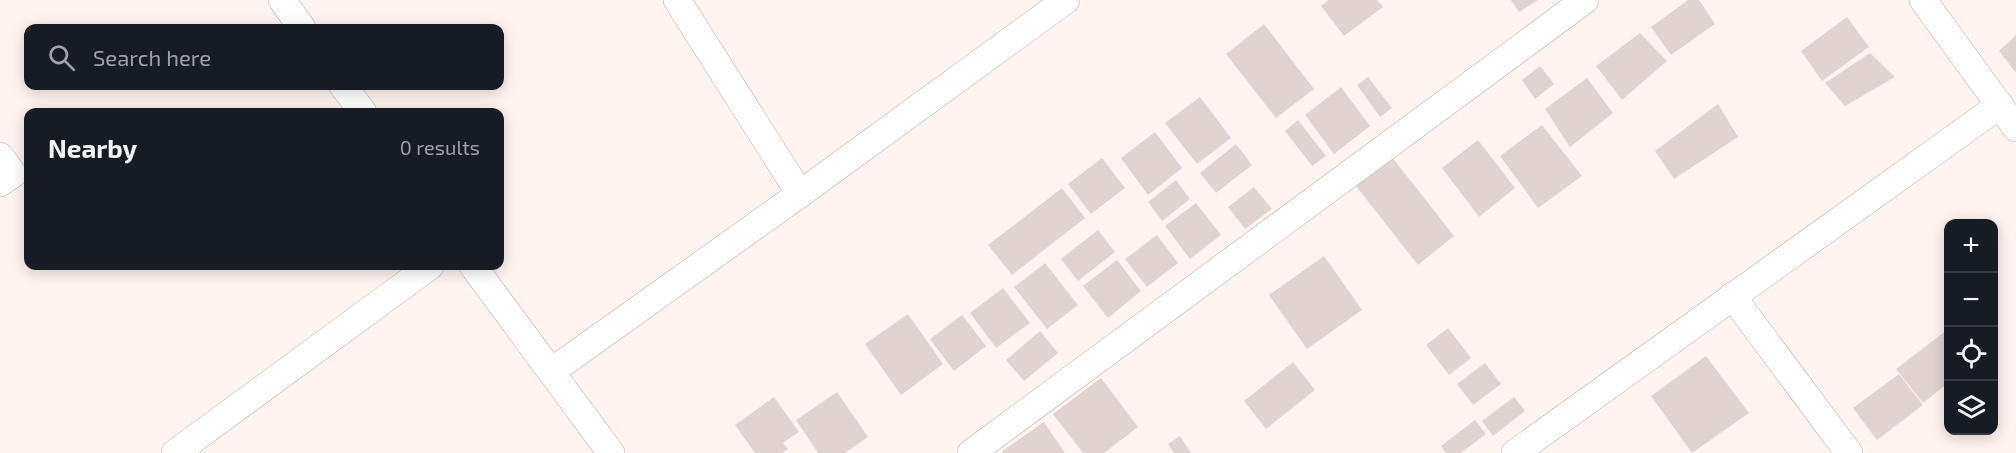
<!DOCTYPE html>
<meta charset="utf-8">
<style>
body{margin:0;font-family:"Exo 2",sans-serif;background:#242831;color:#f1f3f6}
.controls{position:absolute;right:18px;bottom:18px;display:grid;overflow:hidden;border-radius:12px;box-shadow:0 3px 15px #0003}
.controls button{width:54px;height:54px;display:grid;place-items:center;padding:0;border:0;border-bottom:2px solid #363941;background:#171b24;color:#f1f3f6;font:30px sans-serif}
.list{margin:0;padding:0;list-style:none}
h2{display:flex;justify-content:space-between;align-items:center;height:78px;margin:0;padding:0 24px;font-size:26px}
h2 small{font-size:20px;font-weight:400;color:#9ea1a6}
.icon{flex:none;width:33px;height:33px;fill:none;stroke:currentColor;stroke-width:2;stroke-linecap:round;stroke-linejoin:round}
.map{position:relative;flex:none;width:2016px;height:453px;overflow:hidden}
.search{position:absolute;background:#171b24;box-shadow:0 3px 15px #0003;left:24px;top:24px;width:480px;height:66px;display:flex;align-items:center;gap:15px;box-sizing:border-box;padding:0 21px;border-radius:12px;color:#9ea1a6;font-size:22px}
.panel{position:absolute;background:#171b24;box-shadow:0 3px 15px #0003;left:24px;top:108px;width:480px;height:162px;border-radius:12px}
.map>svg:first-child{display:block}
.building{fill:#e1d4ce}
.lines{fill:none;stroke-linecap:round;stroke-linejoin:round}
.street-casing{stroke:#b9aea8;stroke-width:28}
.street{stroke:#fff;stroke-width:27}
</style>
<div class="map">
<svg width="2016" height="453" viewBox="0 0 2016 453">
<rect width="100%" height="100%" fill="#fff4f0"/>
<g class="building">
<path d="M1328,0H1377L1383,7L1344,36L1321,6Z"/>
<path d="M1511,0H1538L1519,12Z"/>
<path d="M1688,0H1699L1715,24L1671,55L1651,27Z"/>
<path d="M1847,17L1869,47L1822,81L1801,51Z"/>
<path d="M1264,24L1314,89L1276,118L1226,54Z"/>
<path d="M1640,33L1667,61L1622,100L1596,66Z"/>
<path d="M2016,35V73L1999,51Z"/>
<path d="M1870,53L1895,77L1845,106L1825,83Z"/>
<path d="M1540,66L1554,84L1535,99L1522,80Z"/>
<path d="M1368,77L1392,108L1380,117L1357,85Z"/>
<path d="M1587,78L1613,113L1570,147L1545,109Z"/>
<path d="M1341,87L1370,126L1334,154L1305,115Z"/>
<path d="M1200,97L1231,138L1197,164L1165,123Z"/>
<path d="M1718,104L1738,137L1674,179L1655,151Z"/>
<path d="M1298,120L1326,156L1312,166L1285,131Z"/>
<path d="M1542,125L1582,176L1538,208L1500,156Z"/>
<path d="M1155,132L1182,168L1148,195L1121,158Z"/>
<path d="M1478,140L1515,188L1479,217L1442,168Z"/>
<path d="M1236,144L1252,165L1216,193L1200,173Z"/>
<path d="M1392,157L1454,236L1418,265L1356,186Z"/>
<path d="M1102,158L1125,188L1091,214L1068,184Z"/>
<path d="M1176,180L1190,199L1162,221L1148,202Z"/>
<path d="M1254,187L1272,209L1245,229L1228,207Z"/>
<path d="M1062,188L1085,218L1012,275L988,245Z"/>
<path d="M1196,203L1221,235L1190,259L1165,226Z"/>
<path d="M1098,230L1115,252L1078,281L1061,259Z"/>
<path d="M1157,235L1178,263L1147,287L1125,259Z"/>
<path d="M1324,256L1362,310L1307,349L1269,295Z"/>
<path d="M1117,260L1141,291L1108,318L1083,286Z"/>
<path d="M1045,263L1078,305L1047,329L1014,287Z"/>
<path d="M1003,288L1030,323L996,348L970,313Z"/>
<path d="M908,314L943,364L901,395L865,344Z"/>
<path d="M962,315L986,346L954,371L930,339Z"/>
<path d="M1448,328L1471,358L1449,375L1426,345Z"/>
<path d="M1947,330L1948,383L1923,403L1896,369Z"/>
<path d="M1040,331L1058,353L1024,381L1006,360Z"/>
<path d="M1706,356L1749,413L1692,453L1651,396Z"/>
<path d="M1293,362L1315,390L1266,429L1244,401Z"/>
<path d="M1485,363L1501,384L1473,405L1457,384Z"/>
<path d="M1899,374L1923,405L1877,440L1853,408Z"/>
<path d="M1101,378L1138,427L1104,453H1083L1053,414Z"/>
<path d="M837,392L868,437L845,453H818L796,420Z"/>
<path d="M774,397L799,432L783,443L788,449L782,453H755L735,425Z"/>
<path d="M1514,397L1525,411L1493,436L1482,421Z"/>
<path d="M1475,420L1486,434L1461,453H1446L1441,446Z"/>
<path d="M1044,422L1065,453H1003L1002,451Z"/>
<path d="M1180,436L1191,453H1174L1168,444Z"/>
</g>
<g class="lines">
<g class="street-casing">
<g id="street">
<path d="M282,0L302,28"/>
<path d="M677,0L800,194"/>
<path d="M1923,0L2016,128"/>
<path d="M343,86L363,112"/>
<path d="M0,156L13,174L0,183"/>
<path d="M473,266L611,453"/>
<path d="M1732,296L1849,453"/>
<path d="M552,371L800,194L1066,0"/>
<path d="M175,453L430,266"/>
<path d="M971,453L1585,0"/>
<path d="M1515,453L2000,105"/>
</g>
</g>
<use href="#street" class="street"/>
</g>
</svg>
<div class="controls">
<button>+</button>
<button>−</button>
<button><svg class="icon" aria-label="locate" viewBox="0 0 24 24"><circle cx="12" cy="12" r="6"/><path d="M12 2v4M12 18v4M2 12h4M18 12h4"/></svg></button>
<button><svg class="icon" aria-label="layers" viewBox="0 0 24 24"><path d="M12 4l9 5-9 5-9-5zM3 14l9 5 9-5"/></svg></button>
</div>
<div class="search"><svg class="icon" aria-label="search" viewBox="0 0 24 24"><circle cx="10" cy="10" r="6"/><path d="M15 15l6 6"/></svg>Search here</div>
<section class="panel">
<h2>Nearby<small>0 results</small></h2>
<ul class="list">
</ul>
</section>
</div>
